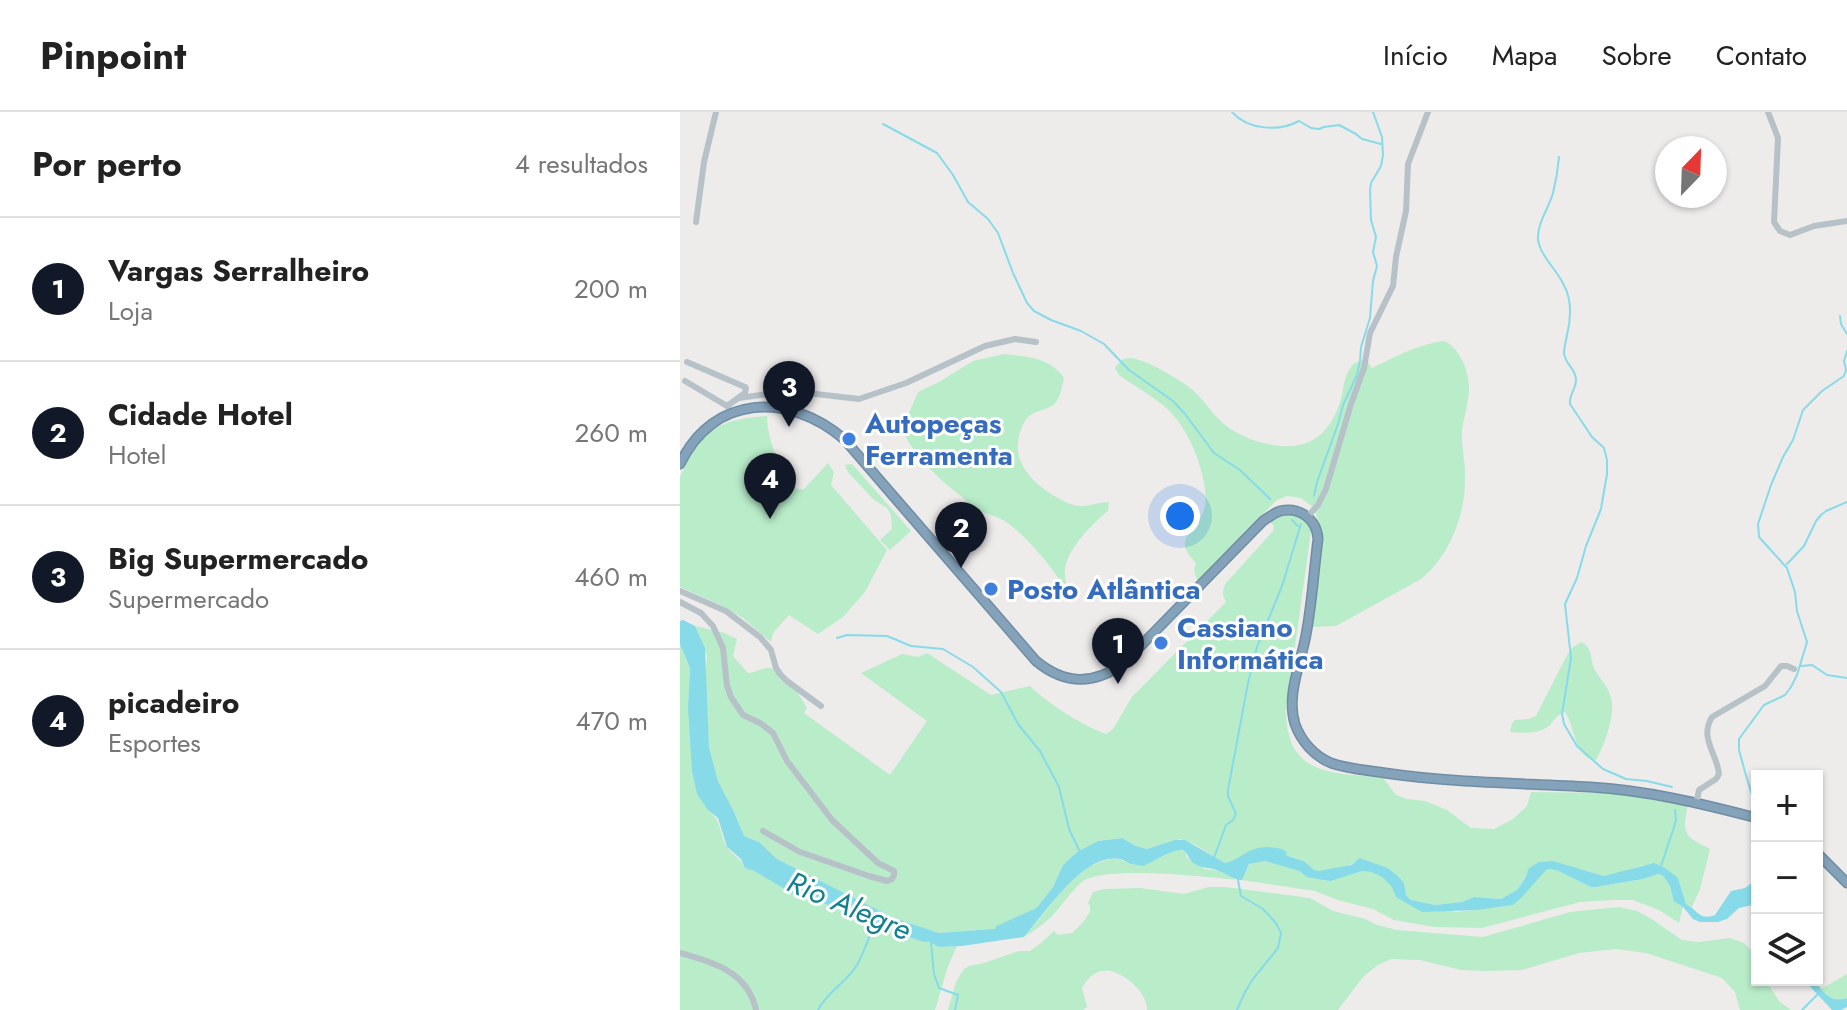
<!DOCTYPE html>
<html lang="pt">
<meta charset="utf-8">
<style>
body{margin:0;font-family:Jost,sans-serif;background:#f6f6f6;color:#222}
.controls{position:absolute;right:24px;bottom:24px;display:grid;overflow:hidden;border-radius:0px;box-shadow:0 2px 6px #0004}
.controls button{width:72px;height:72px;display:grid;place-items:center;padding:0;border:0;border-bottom:2px solid #e0e0e0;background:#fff;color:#222;font:40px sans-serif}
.compass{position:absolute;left:975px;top:24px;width:72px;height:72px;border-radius:50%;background:#fff;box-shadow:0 2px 6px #0004;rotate:23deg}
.you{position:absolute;left:500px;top:404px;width:28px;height:28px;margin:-20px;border:6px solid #fff;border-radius:50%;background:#1a73e8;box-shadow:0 0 0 12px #1a73e833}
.badge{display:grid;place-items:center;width:52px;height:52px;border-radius:50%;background:#111827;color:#fff;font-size:26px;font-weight:700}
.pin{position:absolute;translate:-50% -66px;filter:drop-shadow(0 2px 4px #0008)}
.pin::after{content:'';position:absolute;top:42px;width:28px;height:24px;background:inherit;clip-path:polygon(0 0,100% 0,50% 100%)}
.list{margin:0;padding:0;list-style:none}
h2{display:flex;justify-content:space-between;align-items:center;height:104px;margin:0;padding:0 32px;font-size:34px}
h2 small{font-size:26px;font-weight:400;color:#767676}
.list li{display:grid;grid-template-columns:52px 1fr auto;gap:24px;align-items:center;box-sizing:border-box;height:144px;padding:0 32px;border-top:2px solid #e0e0e0}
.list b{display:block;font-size:30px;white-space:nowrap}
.list p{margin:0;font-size:26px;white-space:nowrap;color:#767676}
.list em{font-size:26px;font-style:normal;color:#767676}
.icon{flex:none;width:44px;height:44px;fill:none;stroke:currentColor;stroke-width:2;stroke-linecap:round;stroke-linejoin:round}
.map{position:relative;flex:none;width:1167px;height:898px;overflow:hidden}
header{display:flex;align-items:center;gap:48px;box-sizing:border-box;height:112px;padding:0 40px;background:#fff;border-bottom:2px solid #e0e0e0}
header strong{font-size:38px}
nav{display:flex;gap:44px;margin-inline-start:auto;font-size:28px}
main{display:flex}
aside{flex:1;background:#fff}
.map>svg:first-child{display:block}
.green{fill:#b9ecc9}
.water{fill:#87dbe8}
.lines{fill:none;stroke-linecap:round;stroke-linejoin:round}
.stream{stroke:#87dbe8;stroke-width:2}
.river{stroke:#87dbe8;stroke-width:10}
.highway-casing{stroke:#6f8da5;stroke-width:11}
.minor{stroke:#b7c1c8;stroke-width:6}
.highway{stroke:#84a2b9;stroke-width:8}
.shop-dot{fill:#3f7fe0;stroke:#fff;stroke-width:3}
.labels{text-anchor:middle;stroke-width:6;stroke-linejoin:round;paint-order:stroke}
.shop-label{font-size:28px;font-weight:bold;fill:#366cbe;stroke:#fff;text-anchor:start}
.water-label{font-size:30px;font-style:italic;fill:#118091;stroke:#fff}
</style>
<header>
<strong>Pinpoint</strong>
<nav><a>Início</a><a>Mapa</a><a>Sobre</a><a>Contato</a></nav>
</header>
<main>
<aside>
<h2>Por perto<small>4 resultados</small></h2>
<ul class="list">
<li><span class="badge">1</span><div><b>Vargas Serralheiro</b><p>Loja</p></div><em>200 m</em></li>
<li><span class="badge">2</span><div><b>Cidade Hotel</b><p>Hotel</p></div><em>260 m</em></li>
<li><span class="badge">3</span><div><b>Big Supermercado</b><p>Supermercado</p></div><em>460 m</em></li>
<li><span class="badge">4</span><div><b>picadeiro</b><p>Esportes</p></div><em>470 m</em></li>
</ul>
</aside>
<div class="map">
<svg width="1167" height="898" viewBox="0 0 1167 898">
<rect width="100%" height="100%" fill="#eeebeb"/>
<g class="green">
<path d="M764,229C779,235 789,259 789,275C789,290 784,304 782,318C781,335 786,351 785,368C785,404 769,445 741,467L656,514L630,515L640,436V415L634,396L621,386L607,384L597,388L584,401L574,416L518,471L514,459L516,451C490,425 517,421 524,398C531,374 513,328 498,309C483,288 459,278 439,263L435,256C439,250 443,246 450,246C466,247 503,269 515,280C527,292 535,306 549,316C560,323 571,328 583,331C621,341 648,329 660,290C664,279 663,265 671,255C675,249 680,249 687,249L692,256C715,245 738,232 764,229Z"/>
<path d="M324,242C345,244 372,246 384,266C382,274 381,283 376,290C368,300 352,297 345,309C329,337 341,360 365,378C375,385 387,392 398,394C409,395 418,390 429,390L428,399C412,412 389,435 385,456C384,464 387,475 389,482C373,457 353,431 329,412C318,403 306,403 296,397C290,394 287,389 282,385C257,365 235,346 222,317L238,280L259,270L293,249Z"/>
<path d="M87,304C88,334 100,353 117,377H124L148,351L154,360L151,373L207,438L185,480L163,505L138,522L109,503L93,521L91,530L63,506L43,494L0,475V365C20,319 37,307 87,304Z"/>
<path d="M172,352L231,419L210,438L200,428L212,417L211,403L207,396L193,387L168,360L165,353Z"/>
<path d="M613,398L632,412L606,599C607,665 652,660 703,666L716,683L727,687L745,689L767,698L791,716L814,717L833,707L847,694L851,680L931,681L1008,693C1001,722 1005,725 1030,737L1020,777L1012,795L1006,792L998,766L963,753L934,763L924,764L873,749L859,750L850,756L837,778L821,787L794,785L782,790L755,793L731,788L726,783L724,771L719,765L708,756L681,746C669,754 646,764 632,757C622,751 615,743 603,743C588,742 560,748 545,751L514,732L500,727L467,737L456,734L442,726L418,729L397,740L383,753L373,775L358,794L339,811L325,816L259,821L214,806L97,747L79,730L64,724L54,700L38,669L29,635L25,566L27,544L15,514L44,521L57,527L53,544L68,561C75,561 80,557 87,556C104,554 120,584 127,596L124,601L210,663L247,609L181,561L222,542L238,545L247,541L311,583L350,574C367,591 403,614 426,622L433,617L452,585L546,490C542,483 542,478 546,471L593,419L594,414L590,410L598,402Z"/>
<path d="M901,530C914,536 909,547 915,558C920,567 928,574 931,586C936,602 924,634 916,648C894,647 895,613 885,600C877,603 875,607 870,613C858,623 844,621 830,620L832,611L835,608L849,607L856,604L887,543L892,536Z"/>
<path d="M0,532L10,556L8,595L28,698C44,712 38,720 47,735C52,743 61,746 65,756L74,759L113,781L224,818L259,835L277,834L268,854L255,898H0Z"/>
<path d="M500,737L505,739L507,746L525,757L541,759L556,768C526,765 424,753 402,770C391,779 383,792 373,803C364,812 355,818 344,825C370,798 392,753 432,747C441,746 443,750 450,752C455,753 463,751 469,751L472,747C483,746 490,740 500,737Z"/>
<path d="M585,749L619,759L627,765L669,763L682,759L691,760L702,765L713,775L716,785L776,800L820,795L833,793L867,757L876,758L911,775H916L963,767L978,762L984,765L1003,795L999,811L979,798L953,788H933L900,790L802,816L755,815L714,808L693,797L658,788L635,779L562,768L569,752Z"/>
<path d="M529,775H545L630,786L653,799L685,807L697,813L717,818L803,825L890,800L938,795L957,799L970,806L1002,828L1019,830L1050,826L1064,831L1074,841L1077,849V868H1085L1100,890L1111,898H1060L1055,880L1042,866L966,841L936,837L899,841L842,858L807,859L781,858L740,848L711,847L698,853L683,865L658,898H467C469,881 439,854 421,859C412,861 407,868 402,876L407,895L403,898H268L276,870L283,858L289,854L304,851L339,839H350L361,831L374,819L378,823L392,821L403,810L410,800V794L408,791L413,780L424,777L460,776L504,782Z"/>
<path d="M1167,862V886C1157,892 1147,885 1141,877Z"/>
</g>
<g class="water">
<path d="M3,508L15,514L25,536L29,635L38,669L54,700L64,724L79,730L97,747L214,806L259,821L325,816L339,811L358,794L373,775L383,753L397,740L418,729L442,726L456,734L467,737L495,728H505L545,751C563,747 566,735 588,735C596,736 600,735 607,740L606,743L625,750L634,758L639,759L671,753L680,746L708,756L719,765L724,771L726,783L731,788L755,793L782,790L794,785L821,787L837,778L845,766L849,756L859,750L873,749L924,764L974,751L985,756L998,766L1006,792C1018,798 1019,809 1035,803L1051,779L1065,776L1077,767V792L1059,796L1047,807L1038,810H1020L1013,807L1003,795L994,789L990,774L984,765L981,763L978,762L963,767L916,775H911L876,758L867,757L842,785L833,793L797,798L742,800L716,785L712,775L702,765L691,760L682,759L650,769L627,765L619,759L585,749L569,752L562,768C553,768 548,762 539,759C531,755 523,757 515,752C509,749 508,741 503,738C497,735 470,751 463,754C462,754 452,752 451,752C446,751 444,747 439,747C403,741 365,802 344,825L282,834L259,835L224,818L112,781L74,759L65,756L61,747L47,735L38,706L28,698L17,682L12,659L8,595L10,556L0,532V509Z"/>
<path d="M1124,868H1134C1143,880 1151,892 1167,886V895L1161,898H1152Z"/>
</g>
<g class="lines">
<g class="stream">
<path d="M552,0C568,18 599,20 619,9L631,16L639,17L644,15L659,13L676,22L682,27L701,32"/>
<path d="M203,12L257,41L273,63L288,90L308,107L318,121L333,161L347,191L354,199L371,208L401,219L424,232L449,258L493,289L505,302L534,341L560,358L590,387"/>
<path d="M879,45C878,57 876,69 873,81C869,96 857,111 858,127C860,147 884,162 889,187C891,199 890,211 887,223C886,229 884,235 884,241C885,253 896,256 896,268C896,277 889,282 890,292L912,325L924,336L927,348V362L921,397L906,434L897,466L885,492L891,546L882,602L884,612L897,634L923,657L946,667L967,669L992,675"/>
<path d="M1160,204L1161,212L1167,222"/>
<path d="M634,384L637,370L658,312L663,293L677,263L680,249L681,235L690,206L693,169L697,154L693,140L696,125L691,108L690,78L691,71L701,54L703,43L702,25L693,0"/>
<path d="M612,408L618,414"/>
<path d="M1107,452L1124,434L1136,409L1141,403L1146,399L1167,390"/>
<path d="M157,526L167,523L207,524L231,534L263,537L293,555L321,580L338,612L360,639L379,675L389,717L400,740"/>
<path d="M1121,554L1132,553L1147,563L1167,566"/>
<path d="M1076,696L1065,660L1059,638V627L1084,593L1105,583L1111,575L1117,563L1127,530L1117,499L1115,480L1107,456L1079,425L1078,412L1091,373L1103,345L1113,328L1123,298L1142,279L1164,264L1166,258L1164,249L1167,239"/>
<path d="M1077,719L1075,730L1077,733"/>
<path d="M534,746L546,713L553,708L556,702L548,684V678L568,571L577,535L602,474L621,412"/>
<path d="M981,754L996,709L995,698"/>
<path d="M251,831L254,862L259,876L278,883L275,898"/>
<path d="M138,898C145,882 167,870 177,853C184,840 189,824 196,810"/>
<path d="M557,898L565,880L573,867L598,836L601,821L596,811L583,797L561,784L558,768"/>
<path d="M1122,898L1138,882"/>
</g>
<g class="river">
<path d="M207,812L245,825"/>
<path d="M320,818L353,803"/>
</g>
<g class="highway-casing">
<g id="highway">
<path d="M0,352C33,282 109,280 164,327L356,549C385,573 413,573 443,552L583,409C589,405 594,401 600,399C620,394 637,408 638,427C634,458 632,491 626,523C621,551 606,583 615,612C621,629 634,644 651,651C668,657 687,658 705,661C773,671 841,671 910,675C966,678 1023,692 1077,706"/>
<path d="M1137,741L1167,771"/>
</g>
</g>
<g class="minor">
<path d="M1088,0L1098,26L1094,110L1100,119L1110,123L1134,114L1167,109"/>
<path d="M16,110L24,50L36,0"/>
<path d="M7,250L65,275L66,276L65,281L47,294"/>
<path d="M5,269L47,294"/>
<path d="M59,286L110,279L179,287L226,271L305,234L335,227L356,230"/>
<path d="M628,404L638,393L646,377L671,292L684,256L690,221L713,174L716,145L726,99L728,52L748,0"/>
<path d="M0,479L46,499L80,525L91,538L96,556L100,562L107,569L141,594"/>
<path d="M0,490L21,501L33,514L43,536L47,574L51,585L63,603L80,611L93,621L107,649L152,708L198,751L214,759V763L212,767L207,769L189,764L120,740L83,719"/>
<path d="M1016,692L1019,678L1036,667L1039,662C1037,641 1019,626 1032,605L1085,574L1101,554H1107L1114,557"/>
<path d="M0,841C33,850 68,860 76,898"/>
</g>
<use href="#highway" class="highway"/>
</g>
<g class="shop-dot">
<circle cx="169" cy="327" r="8"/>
<circle cx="311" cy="477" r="8"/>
<circle cx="481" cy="531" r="8"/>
</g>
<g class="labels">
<g class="shop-label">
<text x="185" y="321">Autopeças<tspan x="185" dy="32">Ferramenta</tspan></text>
<text x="327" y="487">Posto Atlântica</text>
<text x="497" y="525">Cassiano<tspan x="497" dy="32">Informática</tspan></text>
</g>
<g class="water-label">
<text transform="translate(169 794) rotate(23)" y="10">Rio Alegre</text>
</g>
</g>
</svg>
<div class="controls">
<button>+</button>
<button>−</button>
<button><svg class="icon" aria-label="layers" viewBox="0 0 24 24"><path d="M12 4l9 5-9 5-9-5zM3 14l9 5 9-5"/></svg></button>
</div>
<svg class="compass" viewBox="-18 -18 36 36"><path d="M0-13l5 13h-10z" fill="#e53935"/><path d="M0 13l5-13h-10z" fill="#767676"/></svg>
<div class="you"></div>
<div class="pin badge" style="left:438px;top:572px">1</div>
<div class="pin badge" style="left:281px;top:456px">2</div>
<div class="pin badge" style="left:109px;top:315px">3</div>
<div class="pin badge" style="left:90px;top:407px">4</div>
</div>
</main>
